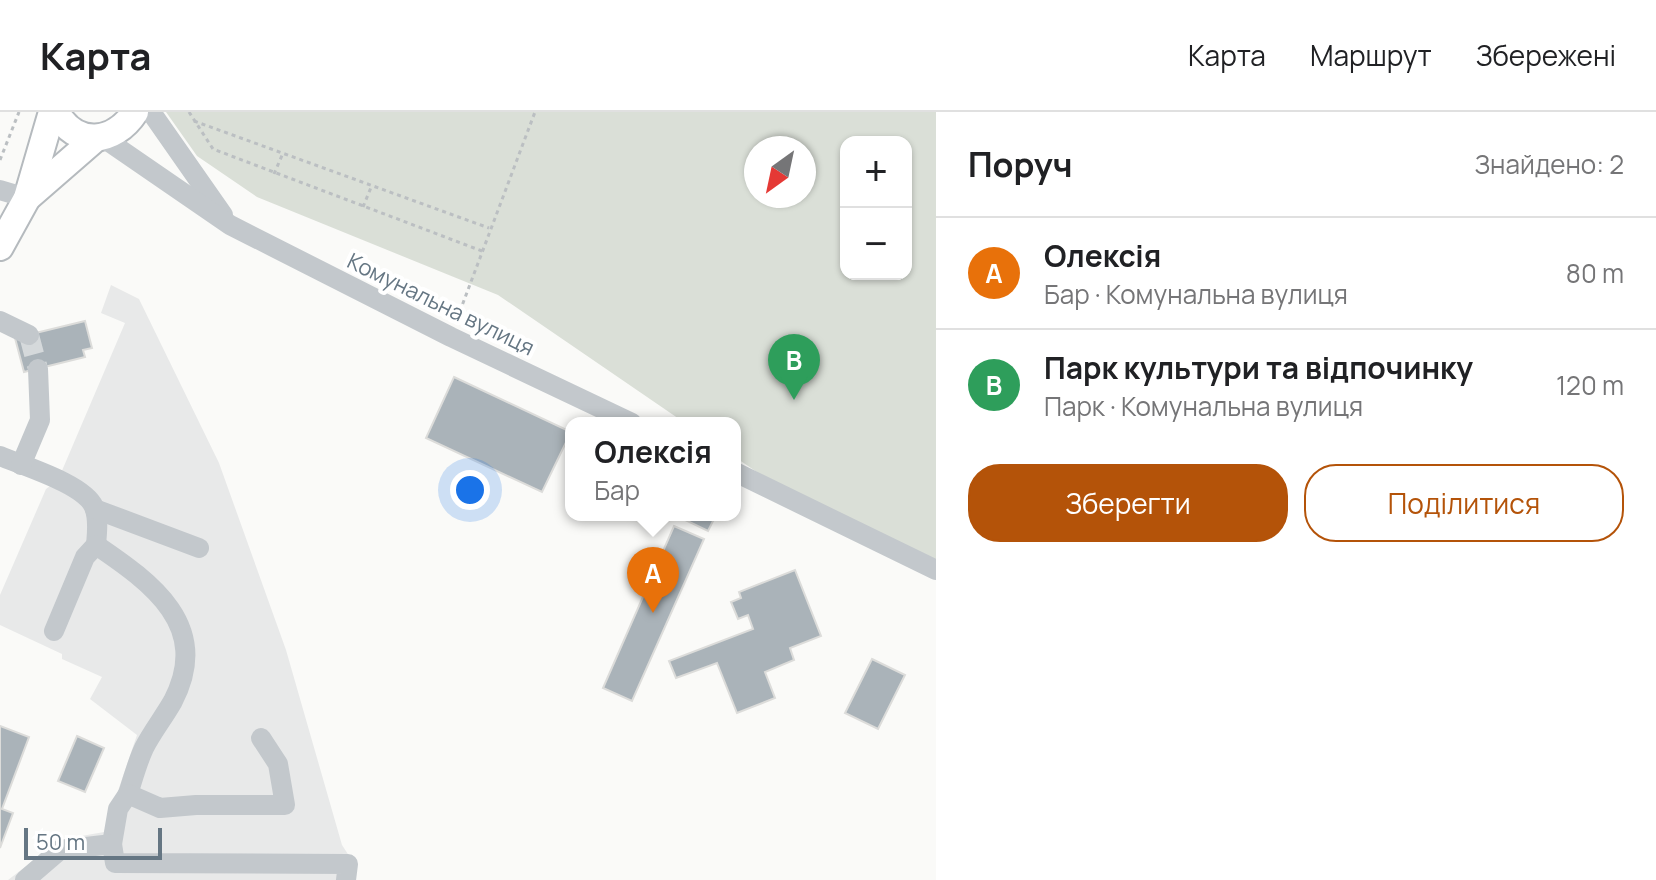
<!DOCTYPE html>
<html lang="uk">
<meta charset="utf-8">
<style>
body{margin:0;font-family:Manrope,sans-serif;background:#f2f2f2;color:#202124}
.controls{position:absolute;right:24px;top:24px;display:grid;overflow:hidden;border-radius:16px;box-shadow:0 2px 6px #0004}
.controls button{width:72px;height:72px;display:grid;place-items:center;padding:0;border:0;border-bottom:2px solid #e0e0e0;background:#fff;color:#202124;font:40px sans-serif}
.compass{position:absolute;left:744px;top:24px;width:72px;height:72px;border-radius:50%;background:#fff;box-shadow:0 2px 6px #0004;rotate:213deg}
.scale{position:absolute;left:24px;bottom:20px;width:138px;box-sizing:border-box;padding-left:8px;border:4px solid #657683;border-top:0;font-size:22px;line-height:28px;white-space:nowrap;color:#657683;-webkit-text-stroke:6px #fff;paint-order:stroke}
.you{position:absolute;left:470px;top:378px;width:28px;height:28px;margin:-20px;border:6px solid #fff;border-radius:50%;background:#1a73e8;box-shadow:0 0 0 12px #1a73e833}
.badge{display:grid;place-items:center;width:52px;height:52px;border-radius:50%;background:#b45309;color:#fff;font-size:26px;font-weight:700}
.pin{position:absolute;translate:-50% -66px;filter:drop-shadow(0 2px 4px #0008)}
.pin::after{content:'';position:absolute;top:42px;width:28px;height:24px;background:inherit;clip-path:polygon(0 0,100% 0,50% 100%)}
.popup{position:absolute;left:565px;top:305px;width:176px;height:104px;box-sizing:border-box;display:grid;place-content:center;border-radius:16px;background:#fff;filter:drop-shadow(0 2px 6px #0005);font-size:26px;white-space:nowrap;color:#757577}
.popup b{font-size:30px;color:#202124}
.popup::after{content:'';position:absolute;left:50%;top:100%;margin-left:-16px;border:16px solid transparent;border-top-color:#fff}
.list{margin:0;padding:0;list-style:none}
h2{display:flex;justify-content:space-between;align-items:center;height:104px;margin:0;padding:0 32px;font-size:34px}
h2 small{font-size:26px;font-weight:400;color:#757577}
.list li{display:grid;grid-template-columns:52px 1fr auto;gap:24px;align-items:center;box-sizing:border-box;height:112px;padding:0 32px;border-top:2px solid #e0e0e0}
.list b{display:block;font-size:30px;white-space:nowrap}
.list p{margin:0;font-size:26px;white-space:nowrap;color:#757577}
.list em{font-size:26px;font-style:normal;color:#757577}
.actions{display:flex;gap:16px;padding:24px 32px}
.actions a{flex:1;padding:18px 0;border:2px solid #b45309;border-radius:32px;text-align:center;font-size:28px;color:#b45309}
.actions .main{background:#b45309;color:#fff}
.map{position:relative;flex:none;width:936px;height:768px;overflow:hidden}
header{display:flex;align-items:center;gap:48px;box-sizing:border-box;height:112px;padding:0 40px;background:#fff;border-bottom:2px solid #e0e0e0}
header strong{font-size:38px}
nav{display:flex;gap:44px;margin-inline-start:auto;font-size:28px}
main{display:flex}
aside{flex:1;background:#fff}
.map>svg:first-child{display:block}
.built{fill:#e8e9e9}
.green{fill:#dadfd7;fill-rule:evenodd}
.building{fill:#aab3b9;stroke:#dcdcda;stroke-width:2}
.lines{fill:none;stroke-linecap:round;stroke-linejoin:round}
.minor-tunnel{stroke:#d5d9db;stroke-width:20;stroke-dasharray:20 10;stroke-linecap:butt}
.major-casing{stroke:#b5babe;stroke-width:30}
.path{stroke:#bbbfc2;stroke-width:3;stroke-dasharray:4 4;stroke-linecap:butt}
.minor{stroke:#c3c8cc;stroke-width:20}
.major{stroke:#fff;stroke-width:26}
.labels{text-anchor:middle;stroke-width:8;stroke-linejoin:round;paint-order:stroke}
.street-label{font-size:22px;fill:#657683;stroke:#fff}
</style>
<header>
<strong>Карта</strong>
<nav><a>Карта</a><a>Маршрут</a><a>Збережені</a></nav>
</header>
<main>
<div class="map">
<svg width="936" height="768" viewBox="0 0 936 768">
<rect width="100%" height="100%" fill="#fafaf8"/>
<path class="built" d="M111,173L139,187L219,351L286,538L342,733L355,753L354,768H8L34,748L53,729L104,720L137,623L90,587L102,565L62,547V542L0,513V483L46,377L58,368L125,211L101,201Z"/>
<path class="green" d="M166,0H936V458L806,394L735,345V311H685L498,183L257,85L197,44ZM846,30H906V162H846ZM756,36H804V84H756Z"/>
<g class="building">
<path d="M85,209L92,236L83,238L85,245L24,260L15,226Z"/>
<path d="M454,265L571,320L542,380L426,326Z"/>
<path d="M675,403H716L708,419Z"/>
<path d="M674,414L704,427L632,589L603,576Z"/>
<path d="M795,458L821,524L790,536L794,548L765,560L775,586L737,601L717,551L676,566L669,549L753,517L748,503L738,507L731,490L741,486L739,480Z"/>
<path d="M872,547L905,563L878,617L845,601Z"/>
<path d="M0,614L29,625L2,697L13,701L0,736Z"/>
<path d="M77,624L104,636L85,680L58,669Z"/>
</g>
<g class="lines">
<path class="minor-tunnel" d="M29,223L38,257"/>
<g class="major-casing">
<g id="major">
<path d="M56,0C76,36 114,32 135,0"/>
<path d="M27,86L96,26"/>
<path d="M0,135L27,86L52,0"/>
</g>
</g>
<g class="path">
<path d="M189,0L213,37L482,139"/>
<path d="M194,9L489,116"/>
<path d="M0,48L19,0"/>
<path d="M274,62L283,41"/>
<path d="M363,95L372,73"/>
<path d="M457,207L535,0"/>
</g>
<g class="minor">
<path d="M151,0L223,103"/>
<path d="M102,25L230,113L451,225L632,311"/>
<path d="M0,78L27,86"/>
<path d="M0,209L29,223"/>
<path d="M0,344C23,354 84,372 94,395C99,407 97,421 96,433"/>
<path d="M21,353L40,308L38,257"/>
<path d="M735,360L936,458"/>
<path d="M95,397L199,436"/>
<path d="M54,519L85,445L96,433C152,471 212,514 173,589C164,605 152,620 144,636C137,651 133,667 128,682"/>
<path d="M112,732L118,697L128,682L160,696L196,693H285L278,652L261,626"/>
<path d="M25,768L60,738L112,732L115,751L348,752L346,768"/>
</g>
<use href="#major" class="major"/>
</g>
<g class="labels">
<g class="street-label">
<text transform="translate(441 192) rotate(26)" y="8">Комунальна вулиця</text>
</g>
</g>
</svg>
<div class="controls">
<button>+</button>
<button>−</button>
</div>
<svg class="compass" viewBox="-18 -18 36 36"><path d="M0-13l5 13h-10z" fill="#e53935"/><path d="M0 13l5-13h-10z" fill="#757577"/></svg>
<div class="scale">50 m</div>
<div class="you"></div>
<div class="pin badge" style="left:653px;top:501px;background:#e8710a">A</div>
<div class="popup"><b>Олексія</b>Бар</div>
<div class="pin badge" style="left:794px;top:288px;background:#2e9e5b">B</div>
</div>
<aside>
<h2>Поруч<small>Знайдено: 2</small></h2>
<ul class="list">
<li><span class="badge" style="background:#e8710a">A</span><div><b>Олексія</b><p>Бар · Комунальна вулиця</p></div><em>80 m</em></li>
<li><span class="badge" style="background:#2e9e5b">B</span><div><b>Парк культури та відпочинку</b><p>Парк · Комунальна вулиця</p></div><em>120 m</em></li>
</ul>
<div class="actions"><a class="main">Зберегти</a><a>Поділитися</a></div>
</aside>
</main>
